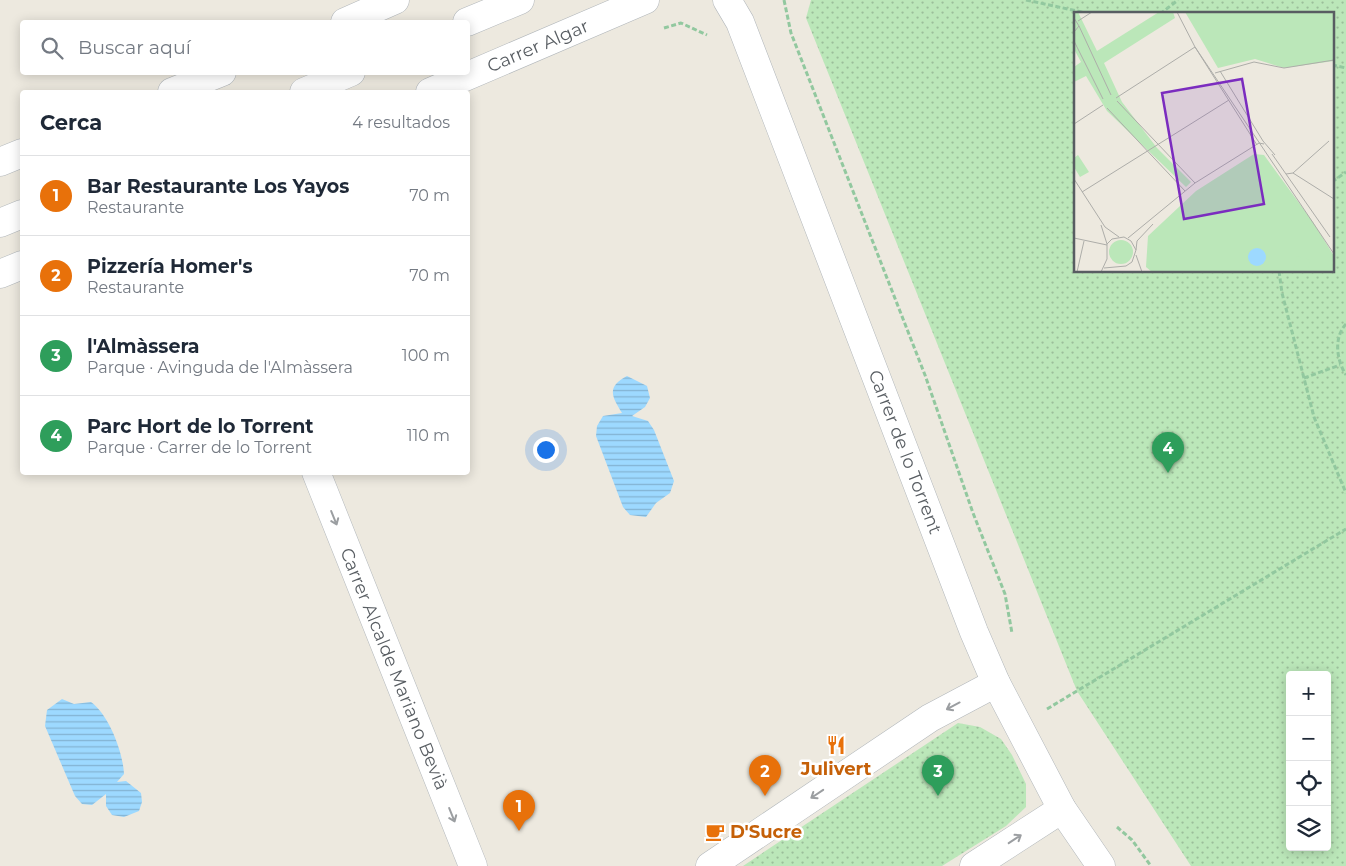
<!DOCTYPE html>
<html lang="es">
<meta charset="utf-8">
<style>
body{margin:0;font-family:Montserrat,sans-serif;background:#f6f6f7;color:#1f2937}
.controls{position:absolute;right:15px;bottom:15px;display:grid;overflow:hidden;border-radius:5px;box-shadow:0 2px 12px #0003}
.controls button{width:45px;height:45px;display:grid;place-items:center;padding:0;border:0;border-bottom:1px solid #e0e1e3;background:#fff;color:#1f2937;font:25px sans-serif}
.you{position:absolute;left:545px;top:449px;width:18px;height:18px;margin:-12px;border:4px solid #fff;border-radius:50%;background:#1a73e8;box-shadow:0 0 0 8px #1a73e833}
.badge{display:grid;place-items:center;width:32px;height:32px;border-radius:50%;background:#0f766e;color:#fff;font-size:16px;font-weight:700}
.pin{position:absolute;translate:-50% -41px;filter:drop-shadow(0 1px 2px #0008)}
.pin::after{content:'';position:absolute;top:26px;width:18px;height:15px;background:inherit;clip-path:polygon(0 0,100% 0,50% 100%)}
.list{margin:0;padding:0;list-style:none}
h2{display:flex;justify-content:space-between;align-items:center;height:65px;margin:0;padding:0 20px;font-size:21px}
h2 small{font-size:16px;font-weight:400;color:#747a83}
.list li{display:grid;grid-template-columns:32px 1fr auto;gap:15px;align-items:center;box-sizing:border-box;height:80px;padding:0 20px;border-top:1px solid #e0e1e3}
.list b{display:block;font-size:19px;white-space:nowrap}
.list p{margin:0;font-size:16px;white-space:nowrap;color:#747a83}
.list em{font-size:16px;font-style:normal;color:#747a83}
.icon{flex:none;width:28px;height:28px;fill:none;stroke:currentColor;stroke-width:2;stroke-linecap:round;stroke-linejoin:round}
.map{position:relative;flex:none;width:1346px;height:866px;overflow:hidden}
.search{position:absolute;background:#fff;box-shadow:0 2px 12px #0003;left:20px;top:20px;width:450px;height:55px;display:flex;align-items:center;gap:12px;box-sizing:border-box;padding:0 18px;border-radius:5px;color:#747a83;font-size:19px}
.panel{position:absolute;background:#fff;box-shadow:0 2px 12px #0003;left:20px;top:90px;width:450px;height:385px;border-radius:5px}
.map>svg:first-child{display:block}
.park{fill:url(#park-dots);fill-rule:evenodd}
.water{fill:url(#water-rules)}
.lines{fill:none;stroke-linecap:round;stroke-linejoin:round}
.street-casing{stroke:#b2b7bb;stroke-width:29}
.path{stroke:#92c89f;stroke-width:3;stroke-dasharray:5 2.5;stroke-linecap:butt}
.street{stroke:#fff;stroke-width:28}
.oneway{stroke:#9b9ea1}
.labels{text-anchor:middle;stroke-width:5;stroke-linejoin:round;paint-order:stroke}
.street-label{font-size:18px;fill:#585d62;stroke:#fff}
.food-label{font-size:18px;font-weight:bold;fill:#c56008;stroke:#fff}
.inset-road{fill:none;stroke:#adada9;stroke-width:1}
.view{fill:#7b2cbf;fill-opacity:0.15;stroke:#7b2cbf;stroke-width:2.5}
.inset-edge{fill:none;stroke:#585d62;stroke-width:2.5}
</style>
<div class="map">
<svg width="1346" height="866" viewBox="0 0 1346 866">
<defs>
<pattern id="park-dots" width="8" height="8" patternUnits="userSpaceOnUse" patternTransform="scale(1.25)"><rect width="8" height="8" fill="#bbe7b9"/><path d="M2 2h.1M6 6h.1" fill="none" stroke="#9bbe9a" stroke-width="1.8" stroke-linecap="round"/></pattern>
<pattern id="water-rules" width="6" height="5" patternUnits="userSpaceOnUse" patternTransform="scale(1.25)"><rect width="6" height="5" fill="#9dd9ff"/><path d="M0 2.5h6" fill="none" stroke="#83b3d2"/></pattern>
</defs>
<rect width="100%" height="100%" fill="#ede9df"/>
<g class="park">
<path d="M811,0H1346V866H1191L1077,691L806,18ZM1075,14H1332V271H1075ZM1290,675H1327V847H1290Z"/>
<path d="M958,723L980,727L1001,739L1012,755L1026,784V807L1006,826L942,866H743Z"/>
</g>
<g class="water">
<path d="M627,376L647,386L650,398L645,407L632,416L648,421L654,430L674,481L670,493L656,503L646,517L630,515L623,507L596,436L597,426L603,416L622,413C612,397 606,387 627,376Z"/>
<path d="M62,699L74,704L91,702C109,715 123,752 124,774L117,782L126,781L141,793L142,802L139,811L124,817L112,815L106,806V794L92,805L82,804L75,796L45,726L47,710Z"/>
</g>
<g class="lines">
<g class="street-casing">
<g id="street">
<path d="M727,0L740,22L974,632L996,683L1062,809L1101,866"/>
<path d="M345,22L395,0"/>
<path d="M467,22L520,0"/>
<path d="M172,92L222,72"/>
<path d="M304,92L351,72"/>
<path d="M430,92L645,0"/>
<path d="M0,162L22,153"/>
<path d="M0,223L22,214"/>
<path d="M0,274L22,265"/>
<path d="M316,472L473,866"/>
<path d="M710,866L930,718L996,683"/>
<path d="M974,866L1062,809"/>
</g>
</g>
<g class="path">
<path d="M784,0L791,33L925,375L973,513L1005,594L1012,633"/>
<path d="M1026,0L1091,14"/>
<path d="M1160,14L1178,0"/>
<path d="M664,28L681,23L707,35"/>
<path d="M1332,65L1346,68"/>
<path d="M1332,182L1346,172"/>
<path d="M1279,271L1282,293L1314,417L1346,493"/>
<path d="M1346,324C1333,338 1337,361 1346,375"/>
<path d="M1304,378L1340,365"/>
<path d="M1047,709L1346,529"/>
<path d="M1117,827L1132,840L1151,866"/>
</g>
<use href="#street" class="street"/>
</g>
<defs><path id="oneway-shaft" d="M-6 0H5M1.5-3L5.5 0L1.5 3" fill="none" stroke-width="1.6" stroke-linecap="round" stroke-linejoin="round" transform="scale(1.25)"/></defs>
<g class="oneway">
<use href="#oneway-shaft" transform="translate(334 518) rotate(68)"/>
<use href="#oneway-shaft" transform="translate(953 706) rotate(152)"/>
<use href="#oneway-shaft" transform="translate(817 794) rotate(146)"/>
<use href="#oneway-shaft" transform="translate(452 815) rotate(68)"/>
<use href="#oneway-shaft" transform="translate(1015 839) rotate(-33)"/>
</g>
<defs>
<g id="restaurant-bare" transform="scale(1.5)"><path d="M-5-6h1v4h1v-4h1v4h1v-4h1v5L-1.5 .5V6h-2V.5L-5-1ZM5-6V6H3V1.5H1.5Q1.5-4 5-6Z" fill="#e8710a" stroke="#fff" stroke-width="2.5" paint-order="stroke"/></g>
<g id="cafe-bare" transform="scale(1.5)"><path d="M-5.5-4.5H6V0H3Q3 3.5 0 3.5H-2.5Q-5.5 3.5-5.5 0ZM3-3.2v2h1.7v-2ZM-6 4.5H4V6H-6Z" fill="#e8710a" stroke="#fff" stroke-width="2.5" paint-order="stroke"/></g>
</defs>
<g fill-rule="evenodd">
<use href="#restaurant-bare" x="836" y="745"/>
<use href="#cafe-bare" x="715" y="832"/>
</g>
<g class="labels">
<g class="street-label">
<text transform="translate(538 46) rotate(-23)" y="6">Carrer Algar</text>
<text transform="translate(905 452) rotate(69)" y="6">Carrer de lo Torrent</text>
<text transform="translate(394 669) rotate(68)" y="6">Carrer Alcalde Mariano Bevià</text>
</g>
<g class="food-label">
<text x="836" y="775">Julivert</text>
<text x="730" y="838" text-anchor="start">D'Sucre</text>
</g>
</g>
<g transform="translate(1074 12)">
<rect width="260" height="260" fill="#ede9df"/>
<path d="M111,0H260V49L210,56L181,47L144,56ZM35 240a12 12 0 1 1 24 0a12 12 0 1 1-24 0Z" fill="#bbe7b9"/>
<path d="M0,0H4L23,39L85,0H99L101,6L30,51L48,90L83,136L117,170L112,175L33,99L12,64L0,70V55L7,50L0,37ZM180,142L190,143L239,210L260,244V260H78L72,255L74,224L122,179Z" fill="#bbe7b9"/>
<path d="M4,143L15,160L6,165L0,155V146ZM223,244L236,248L233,260H219Z" fill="#bbe7b9"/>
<path d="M174 245a9 9 0 1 1 18 0a9 9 0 1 1-18 0Z" fill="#9dd9ff"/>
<path class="inset-road" d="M103,0L121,35L260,242M0,6L5,14L0,20M4,9L18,0M5,14L37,83M0,29L29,87M146,59L189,129M141,61L180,50L210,56L260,48M42,86L121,35L183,133M43,89L121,171M33,96L111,179M0,112L29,93M189,129L201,143M198,142L256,225M219,161L255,129M212,162L219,161L260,187M0,167L31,215L45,225M8,180L155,88M27,213L33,232M0,226L33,233M54,226L121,171L185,131L190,132M62,238L63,229L79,212M62,243L68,260M3,260L10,229M27,260L33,247V232L38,227L50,225L57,229L62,238L58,250L52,254L30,256"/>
<path class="view" d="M168,67L190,192L110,207L88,81Z"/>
<rect width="260" height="260" class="inset-edge"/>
</g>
</svg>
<div class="controls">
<button>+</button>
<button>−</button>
<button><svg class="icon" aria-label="locate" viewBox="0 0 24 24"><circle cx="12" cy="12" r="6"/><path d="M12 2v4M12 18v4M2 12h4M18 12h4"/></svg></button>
<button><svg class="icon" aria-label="layers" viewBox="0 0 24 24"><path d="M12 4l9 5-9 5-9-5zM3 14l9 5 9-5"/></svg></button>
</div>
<div class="you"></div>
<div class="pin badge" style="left:519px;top:831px;background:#e8710a">1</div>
<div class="pin badge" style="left:765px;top:796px;background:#e8710a">2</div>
<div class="pin badge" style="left:938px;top:796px;background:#2e9e5b">3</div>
<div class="pin badge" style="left:1168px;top:473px;background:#2e9e5b">4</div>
<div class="search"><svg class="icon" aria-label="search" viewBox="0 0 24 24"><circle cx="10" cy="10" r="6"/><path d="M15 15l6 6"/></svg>Buscar aquí</div>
<section class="panel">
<h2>Cerca<small>4 resultados</small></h2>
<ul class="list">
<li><span class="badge" style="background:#e8710a">1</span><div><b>Bar Restaurante Los Yayos</b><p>Restaurante</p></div><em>70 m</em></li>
<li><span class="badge" style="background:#e8710a">2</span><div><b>Pizzería Homer's</b><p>Restaurante</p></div><em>70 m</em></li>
<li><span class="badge" style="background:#2e9e5b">3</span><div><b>l'Almàssera</b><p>Parque · Avinguda de l'Almàssera</p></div><em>100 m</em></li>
<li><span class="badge" style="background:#2e9e5b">4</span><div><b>Parc Hort de lo Torrent</b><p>Parque · Carrer de lo Torrent</p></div><em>110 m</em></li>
</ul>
</section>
</div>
